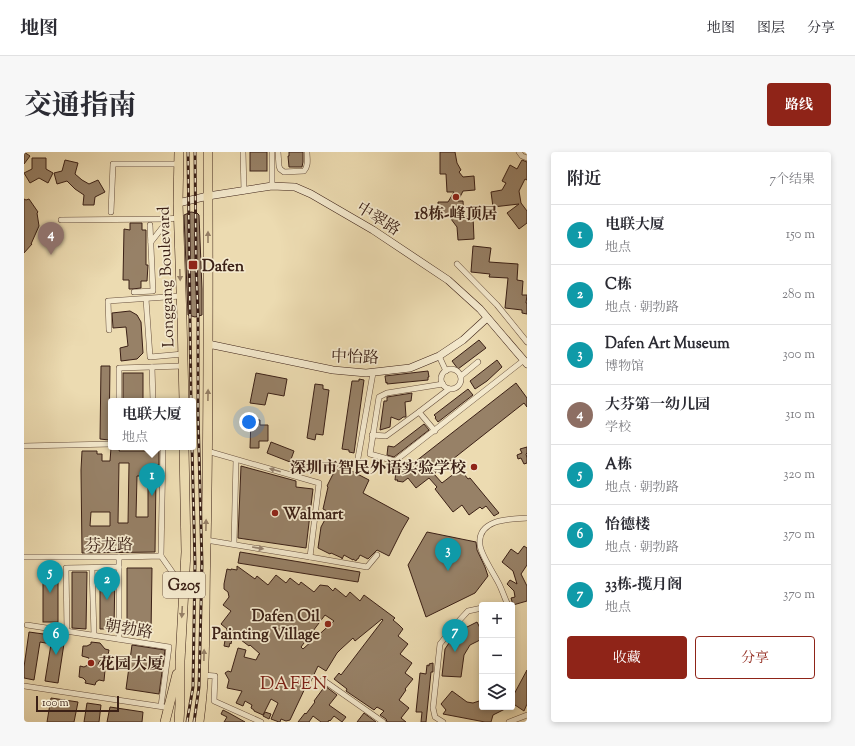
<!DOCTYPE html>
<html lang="zh">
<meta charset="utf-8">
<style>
body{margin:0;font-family:"Sorts Mill Goudy","Noto Serif SC",serif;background:#f7f7f7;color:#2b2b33}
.controls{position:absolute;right:12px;bottom:12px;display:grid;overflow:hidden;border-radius:4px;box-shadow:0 2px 6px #0003}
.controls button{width:36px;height:36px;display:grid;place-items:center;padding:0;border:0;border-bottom:1px solid #e1e1e2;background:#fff;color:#2b2b33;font:20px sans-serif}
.scale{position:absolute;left:12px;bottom:10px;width:83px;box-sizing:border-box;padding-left:4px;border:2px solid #3b2016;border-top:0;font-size:11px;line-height:14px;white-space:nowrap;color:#3b2016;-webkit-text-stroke:3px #f3e8cc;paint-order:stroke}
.you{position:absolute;left:225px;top:270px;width:14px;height:14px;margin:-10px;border:3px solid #fff;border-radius:50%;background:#1a73e8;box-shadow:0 0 0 6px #1a73e833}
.badge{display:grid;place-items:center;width:26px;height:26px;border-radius:50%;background:#8f2418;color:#fff;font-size:13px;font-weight:700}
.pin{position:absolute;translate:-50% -33px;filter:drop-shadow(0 1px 2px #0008)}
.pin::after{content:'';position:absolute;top:21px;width:14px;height:12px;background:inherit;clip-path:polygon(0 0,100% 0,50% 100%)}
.popup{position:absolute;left:84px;top:246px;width:88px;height:52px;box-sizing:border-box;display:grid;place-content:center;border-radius:4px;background:#fff;filter:drop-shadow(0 1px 3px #0005);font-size:13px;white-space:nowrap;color:#7c7c81}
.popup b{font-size:15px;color:#2b2b33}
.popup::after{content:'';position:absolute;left:50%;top:100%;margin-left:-8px;border:8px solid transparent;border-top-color:#fff}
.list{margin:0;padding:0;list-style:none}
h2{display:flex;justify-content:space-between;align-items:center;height:52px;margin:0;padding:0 16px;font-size:17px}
h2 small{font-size:13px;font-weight:400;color:#7c7c81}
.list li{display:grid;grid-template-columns:26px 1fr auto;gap:12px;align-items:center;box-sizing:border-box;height:60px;padding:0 16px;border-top:1px solid #e1e1e2}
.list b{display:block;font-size:15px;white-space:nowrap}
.list p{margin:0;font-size:13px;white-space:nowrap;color:#7c7c81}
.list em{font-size:13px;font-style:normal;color:#7c7c81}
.actions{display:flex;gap:8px;padding:12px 16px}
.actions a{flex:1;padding:9px 0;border:1px solid #8f2418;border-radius:4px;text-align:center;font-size:14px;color:#8f2418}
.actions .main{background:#8f2418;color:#fff}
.icon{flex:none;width:22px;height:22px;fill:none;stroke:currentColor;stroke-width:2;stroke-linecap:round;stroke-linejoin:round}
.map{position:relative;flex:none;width:503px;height:570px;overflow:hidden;border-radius:4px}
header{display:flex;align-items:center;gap:24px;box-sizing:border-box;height:56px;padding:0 20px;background:#fff;border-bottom:1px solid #e1e1e2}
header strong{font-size:19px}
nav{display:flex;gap:22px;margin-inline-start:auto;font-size:14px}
.intro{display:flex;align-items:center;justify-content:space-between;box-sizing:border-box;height:96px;padding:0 24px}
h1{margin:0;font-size:28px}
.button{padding:10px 18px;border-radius:4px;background:#8f2418;color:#fff;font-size:14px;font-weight:700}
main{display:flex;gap:24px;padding:0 24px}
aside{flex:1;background:#fff;border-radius:4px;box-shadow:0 2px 6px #0003}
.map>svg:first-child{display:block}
.building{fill:#978167;stroke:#3b2016;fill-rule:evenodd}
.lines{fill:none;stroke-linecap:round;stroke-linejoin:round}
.street-casing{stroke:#674f3d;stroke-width:6}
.secondary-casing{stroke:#3b2016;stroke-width:8}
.highway-casing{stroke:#3b2016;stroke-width:10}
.street{stroke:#f3e8cc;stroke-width:5}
.secondary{stroke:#f3e8cc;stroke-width:7}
.highway{stroke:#ecdbb1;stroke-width:9}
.rail-casing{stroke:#3b2016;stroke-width:3}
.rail{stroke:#f3e8cc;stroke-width:1.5;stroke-dasharray:4.5;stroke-linecap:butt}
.oneway{fill:#947e64}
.oneway2{fill:#978471}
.poi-dot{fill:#8f2418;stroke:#f3e8cc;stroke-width:1.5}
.labels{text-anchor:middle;stroke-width:3.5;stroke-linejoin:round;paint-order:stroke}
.shield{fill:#f3e8cc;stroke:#725c4d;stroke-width:1}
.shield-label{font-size:15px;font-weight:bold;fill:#3b2016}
.poi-label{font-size:16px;font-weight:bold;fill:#3b2016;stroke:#f3e8cc;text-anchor:start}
.street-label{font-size:16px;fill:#3b2016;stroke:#f3e8cc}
.quarter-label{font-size:18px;letter-spacing:1px;fill:#7a1f14;stroke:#f3e8cc}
</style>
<header>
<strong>地图</strong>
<nav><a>地图</a><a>图层</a><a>分享</a></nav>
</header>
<div class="intro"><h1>交通指南</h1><a class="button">路线</a></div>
<main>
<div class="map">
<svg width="503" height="570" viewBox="0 0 503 570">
<rect width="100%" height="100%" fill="#ecdbb1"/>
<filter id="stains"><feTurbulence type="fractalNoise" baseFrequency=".005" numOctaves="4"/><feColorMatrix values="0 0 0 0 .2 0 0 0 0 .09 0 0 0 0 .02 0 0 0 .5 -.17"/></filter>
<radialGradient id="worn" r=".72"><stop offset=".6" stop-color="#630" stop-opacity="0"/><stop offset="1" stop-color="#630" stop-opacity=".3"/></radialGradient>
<g class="building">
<path d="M0,0L6,4L0,12Z"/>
<rect x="226" y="0" width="17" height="19"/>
<path d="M265,0H279V10L278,15H265L264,4H265Z"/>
<path d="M416,0H431L433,11L437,18L435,20L439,25L450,24L451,38L439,39L434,49H439L440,65L449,64L450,87L434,88L433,75L424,63H414V50H424L430,40H423L422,22H416Z"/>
<path d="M8,6H22V17L29,21L24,31L15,26L6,31L0,21L8,17Z"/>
<path d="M41,8L54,11L51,22L58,28L65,32L74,28L81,40L71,45L70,53H59L60,43L51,37L43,29L33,32L30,21L38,19Z"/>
<path d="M498,8L503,10V28L501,27L495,39L497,51L503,59V71L495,77L483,61L495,52L469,55L467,40L478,38L482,31L478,29L486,13L493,17Z"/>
<path d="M0,47L2,48L5,47L14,60L13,61L15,74L7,92H8L0,101Z"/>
<path d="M167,60L173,61L175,63L178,137V163L171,165L164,163L160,63Z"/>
<path d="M106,71H118V78H122V113H124L123,129H117V136L108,137H105V128H99L100,77L106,78Z"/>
<path d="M449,94L467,96L465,110L494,112L493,128L499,129L498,143H503L502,151H503V162L498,161V158L481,156L484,126L465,125L466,122L447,120Z"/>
<path d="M106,159L113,163L117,170L119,201L113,207L97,209L96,196L104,194L102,175L89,176L88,161Z"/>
<path d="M455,188L462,196L434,217L428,209Z"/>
<path d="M473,208L478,215L463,229L451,237L446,229Z"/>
<path d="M77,214H86L85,288L76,287Z"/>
<path d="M404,219L405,225H404V228L363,232V230L362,231L361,224Z"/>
<rect x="99" y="221" width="20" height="28"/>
<path d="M232,221L263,227L260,244L244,241L241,253L226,251Z"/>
<path d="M335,227L340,228L330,301L325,300V298L318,297L328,229H335Z"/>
<path d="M492,231L503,246V255L500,251L410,322L418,331L436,317L444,327L446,326L475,361L470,364L462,354L458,357L456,355L445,363L438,353L429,360L411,337L413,335L405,326L392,336L384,326L379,330L373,329L374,328H371L372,319L378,320Z"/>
<path d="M291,232L299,233V237L305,238L299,283L292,282L291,288L283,286Z"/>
<path d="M444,237L449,243L414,270L411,266L412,265L410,263Z"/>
<path d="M388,241L387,249L381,250L382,265H379L378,266L375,268L367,265L366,275L356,278L360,249H363V245Z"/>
<path d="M227,267L236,268V273H244V289H235V296H226Z"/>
<path d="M400,272L405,278L370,305L363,303L364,294L370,295Z"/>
<path d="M247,290L270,299L266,310L243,301Z"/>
<path d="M503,295V301L502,302L503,306V311L500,312L497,306L494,307L493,303L498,301L496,297Z"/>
<path d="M87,296H96L95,299H135V313H133V323H132L131,400L58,401L57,318L58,299H73V302H78V309H86ZM95,311H105L104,371H94ZM113,324H124V365H112ZM67,360H86V374H66Z"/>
<path d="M310,310L345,328L339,341L385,366L378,378L365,404L353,398L344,407L336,403L334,407H333L332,409L329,407V408L320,403L318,407V406L307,401L306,402L294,396L297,375L305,360L299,357L304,335L303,334L309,322L306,320L309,316L307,315Z"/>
<path d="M217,314L272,329V335L289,337L282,396L214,386Z"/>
<path d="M403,380L452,390L453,398L461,415L464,424L451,441L402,465L384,413Z"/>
<path d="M500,394L503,396V413L497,422L503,434V449L489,453L487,446L491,445L490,439L483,432L486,428L493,432L489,419L478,410L487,397L494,402Z"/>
<path d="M216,400L336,420L334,430L214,411Z"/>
<rect x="19" y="412" width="15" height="58"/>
<path d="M213,414L231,427L233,424L244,433L252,423L262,431L266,426L275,433L277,430L290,440L296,433L304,434L309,439L311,436L322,445L326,440L336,449L340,443L371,466L369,468L375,473L379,477L374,484L384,492L376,502L388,511L381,521L389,527L381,537L382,538L375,548L385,556L377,566L382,570H363L362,567L356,563L360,559L353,555L350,558L322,539L323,537L310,527L315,521L317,523L359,468L358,467L331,489L329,486L317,497L313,501L302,519L294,514L285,533L283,532L266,568L262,569L257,567L256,570H255L247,567L254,551L247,547L239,563L230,559V558L227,556L228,553L221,549L219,554L212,551L218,539L203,536L205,528L201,521L204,519L207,520L214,496L222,498L220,505L232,508L235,502H236L226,493L225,494L209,482L207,492L206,491L205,495L200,494L203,477L197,472L207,459L199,453L205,445L204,440L200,437V432L203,417L207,418V417L213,418ZM301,463L310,469L279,497L277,495Z"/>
<path d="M103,416H128L127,482H103Z"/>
<path d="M76,419H91L90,477H76Z"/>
<path d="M48,420H63L62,477L48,476Z"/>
<path d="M453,470L458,480V487L446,493L440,503L437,525L418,524L421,497L425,491L426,492L435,479Z"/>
<path d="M5,480L41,485L34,531L21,529L27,492L16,490L10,528L0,526V515Z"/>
<path d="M67,490L76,491L81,497L85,498L83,508L79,507L75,510L74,514L77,517L81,518L80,529L75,528L72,530L71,533L61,531L62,529L59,526L55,525L56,514L60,515L64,513L65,506L58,504L59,494H63L67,492Z"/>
<path d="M108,493L141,498L135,542L102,537Z"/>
<path d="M409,511V520H407L402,570H397L398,560H392L396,521L402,522L403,513L405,514V512Z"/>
<path d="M503,518V552L500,559L488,551V546Z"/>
<path d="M301,534L313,543L305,553L322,565L318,570L310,564L306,569L305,568L304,570H297L289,564L285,570H274L281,561L282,562L291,550L290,549Z"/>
<path d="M428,539L443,550L449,551L458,548V555H485L469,563L467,570H461L419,562L422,558L417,552Z"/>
<path d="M27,546L54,550L50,570H23Z"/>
<path d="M63,551L77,553L75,570H60Z"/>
<path d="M86,555L119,560L118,570H83Z"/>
<path d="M199,558L205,561L221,570H200L203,565L197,562Z"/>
<path d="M241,560L247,562L245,567L239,564Z"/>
<path d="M340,561L352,570H333Z"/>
</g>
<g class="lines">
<g class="street-casing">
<g id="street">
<path d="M219,0L220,39"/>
<path d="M248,0V34"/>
<path d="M254,0L255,14L256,17L260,20L280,19C285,14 283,6 283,0"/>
<path d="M495,0L498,4L503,6"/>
<path d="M87,60L89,12H154"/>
<path d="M37,68L143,67L154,66"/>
<path d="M127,90L145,67"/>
<path d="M433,112L473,153L503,190"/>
<path d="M110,140L129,139L126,73"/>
<path d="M122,147L126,205L159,202"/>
<path d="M85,178L84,149L157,144"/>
<path d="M415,204L422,219"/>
<path d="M128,215L129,249"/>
<circle cx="427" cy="227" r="10"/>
<path d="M437,224L454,210"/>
<path d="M419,232L363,241L355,245L346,302L371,309L500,208"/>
<path d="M95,249V216L159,214"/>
<path d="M395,260L411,279"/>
<path d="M348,283L362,284L395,260L425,237"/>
<path d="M0,294L87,292"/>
<path d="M334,306L349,221"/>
<path d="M182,388L286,405L295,331L183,299"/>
<path d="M210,392L212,308"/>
<path d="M137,404L139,295"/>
<path d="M0,405H98L137,404L151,424L160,425"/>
<path d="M286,405L343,415L353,403"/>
<path d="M68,416L70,483"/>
<path d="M484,453C480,445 478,437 474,430C469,420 457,403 456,393C453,367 485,367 503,366"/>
<path d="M3,473L145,495L137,554"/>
<path d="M43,479L42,416L95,415"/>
<path d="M95,487V405"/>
<path d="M179,523L191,524L190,549L237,570"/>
<path d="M299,528L359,570"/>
<path d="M0,534L140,555"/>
<path d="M419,570L411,565L409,556L416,492L432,472L444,459L458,456"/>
<path d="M485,570L503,563"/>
</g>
</g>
<g class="secondary-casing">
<g id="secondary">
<path d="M154,51L184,44L248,34L271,35L287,42L349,78L424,128L456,157L503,212"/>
<path d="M184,192L309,218L342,221L386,216L415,204L439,188L463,166"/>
</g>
</g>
<g class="highway-casing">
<g id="highway">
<path d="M155,0L154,51L158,167L160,249"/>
<path d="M141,570L153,522"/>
<path d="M155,570L156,553V509L162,400L160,295"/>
<path d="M175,570C183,513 180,453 182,395C185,264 184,132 184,0"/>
</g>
</g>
<use href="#street" class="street"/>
<use href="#secondary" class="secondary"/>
<use href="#highway" class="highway"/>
<g class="rail-casing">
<g id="rail">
<path d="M164,0L167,249"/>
<path d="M163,570L169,535L171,412L168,295"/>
<path d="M170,570L175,535L178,412L174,262V163L172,113L171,0"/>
</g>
</g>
<use href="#rail" class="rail"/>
</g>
<defs><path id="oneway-solid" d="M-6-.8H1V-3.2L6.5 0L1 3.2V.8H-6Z"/></defs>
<g class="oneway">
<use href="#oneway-solid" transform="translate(184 85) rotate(-90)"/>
<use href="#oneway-solid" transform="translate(156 123) rotate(88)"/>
<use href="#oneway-solid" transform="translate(184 243) rotate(-89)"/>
<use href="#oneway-solid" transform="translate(182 373) rotate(-89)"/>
<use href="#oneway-solid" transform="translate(158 460) rotate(93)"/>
<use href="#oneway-solid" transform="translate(180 503) rotate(-89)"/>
</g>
<g class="oneway2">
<use href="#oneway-solid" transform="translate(251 318) rotate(-164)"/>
<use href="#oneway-solid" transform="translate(234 396) rotate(9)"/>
</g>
<g class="poi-dot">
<circle cx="432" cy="45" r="4"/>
<rect x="164" y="108" width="10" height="10" rx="2"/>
<circle cx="450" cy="315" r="4"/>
<circle cx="251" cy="361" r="4"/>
<circle cx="304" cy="472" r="4"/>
<circle cx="67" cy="511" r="4"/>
</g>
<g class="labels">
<rect class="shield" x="139" y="420" width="42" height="26" rx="3"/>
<g class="shield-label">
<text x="160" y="438">G205</text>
</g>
<g class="poi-label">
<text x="432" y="67" text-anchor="middle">18栋-峰顶居</text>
<text x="178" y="119">Dafen</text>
<text x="442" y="321" text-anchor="end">深圳市智民外语实验学校</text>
<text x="259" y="367">Walmart</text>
<text x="296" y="469" text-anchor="end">Dafen Oil<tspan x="296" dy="18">Painting Village</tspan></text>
<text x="75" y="517">花园大厦</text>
</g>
<g class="street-label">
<text transform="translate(355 66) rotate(32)" y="6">中翠路</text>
<text transform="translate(141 125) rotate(-92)" y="6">Longgang Boulevard</text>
<text transform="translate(331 204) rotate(2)" y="6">中怡路</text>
<text transform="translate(85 392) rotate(-1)" y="6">芬龙路</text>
<text transform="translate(105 476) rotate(9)" y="6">朝勃路</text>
</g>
<g class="quarter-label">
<text x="270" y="537">DAFEN</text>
</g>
</g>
<rect width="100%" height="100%" filter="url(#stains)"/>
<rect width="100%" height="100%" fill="url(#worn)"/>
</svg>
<div class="controls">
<button>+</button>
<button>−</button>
<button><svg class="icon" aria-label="layers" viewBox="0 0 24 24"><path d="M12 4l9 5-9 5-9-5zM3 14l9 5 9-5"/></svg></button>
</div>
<div class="scale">100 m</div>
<div class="you"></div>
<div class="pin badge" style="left:128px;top:344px;background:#0f9aa8">1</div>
<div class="popup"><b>电联大厦</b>地点</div>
<div class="pin badge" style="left:83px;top:448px;background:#0f9aa8">2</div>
<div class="pin badge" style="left:424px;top:419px;background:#0f9aa8">3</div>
<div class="pin badge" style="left:27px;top:103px;background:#8d6e63">4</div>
<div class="pin badge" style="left:26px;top:441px;background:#0f9aa8">5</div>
<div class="pin badge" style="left:32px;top:503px;background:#0f9aa8">6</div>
<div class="pin badge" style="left:431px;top:500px;background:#0f9aa8">7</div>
</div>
<aside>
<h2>附近<small>7个结果</small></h2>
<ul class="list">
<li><span class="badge" style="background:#0f9aa8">1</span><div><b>电联大厦</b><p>地点</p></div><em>150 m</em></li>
<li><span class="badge" style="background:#0f9aa8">2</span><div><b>C栋</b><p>地点 · 朝勃路</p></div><em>280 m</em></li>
<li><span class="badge" style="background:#0f9aa8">3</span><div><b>Dafen Art Museum</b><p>博物馆</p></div><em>300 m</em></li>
<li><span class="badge" style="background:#8d6e63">4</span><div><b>大芬第一幼儿园</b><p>学校</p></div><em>310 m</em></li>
<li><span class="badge" style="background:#0f9aa8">5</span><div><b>A栋</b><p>地点 · 朝勃路</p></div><em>320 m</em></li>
<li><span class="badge" style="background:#0f9aa8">6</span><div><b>怡德楼</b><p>地点 · 朝勃路</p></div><em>370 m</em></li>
<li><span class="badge" style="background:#0f9aa8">7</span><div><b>33栋-揽月阁</b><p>地点</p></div><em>370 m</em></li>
</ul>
<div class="actions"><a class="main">收藏</a><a>分享</a></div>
</aside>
</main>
